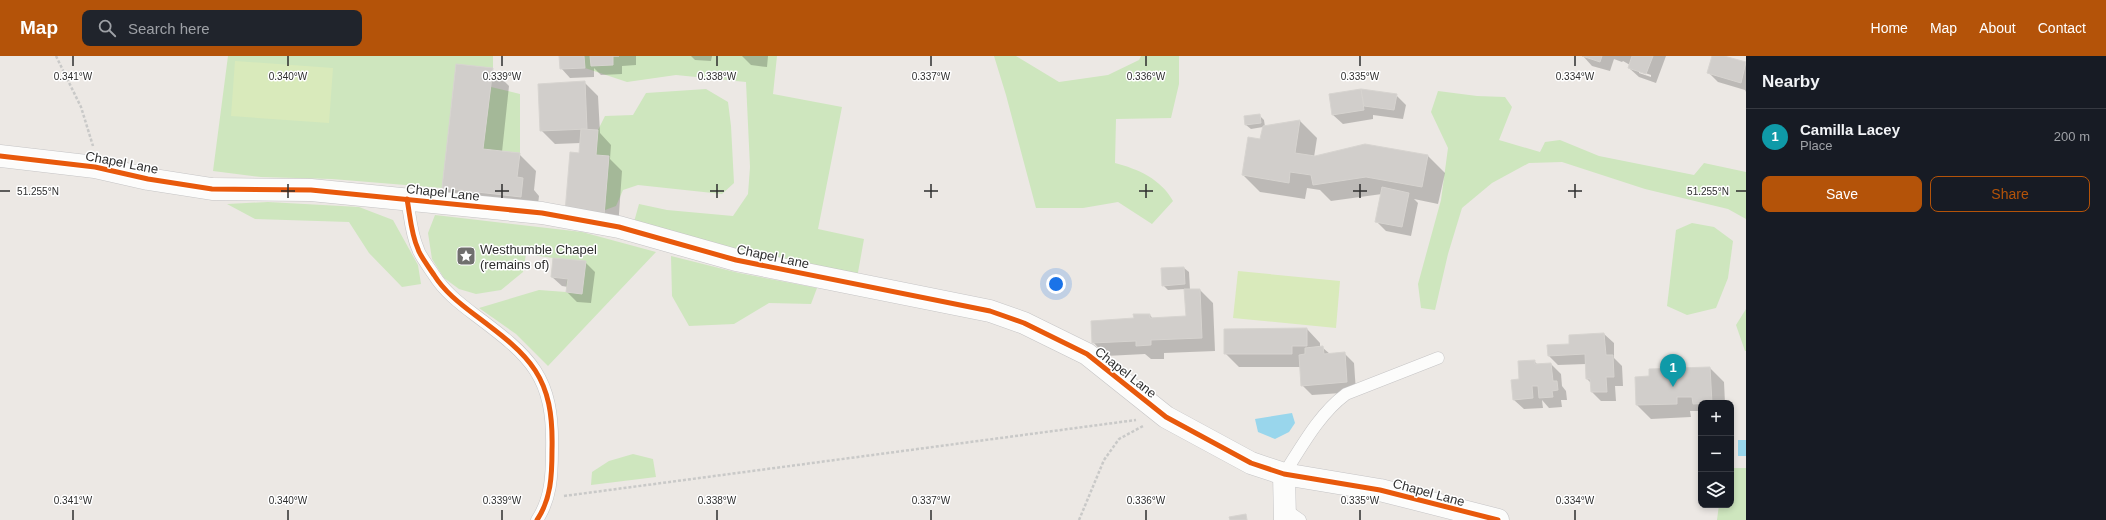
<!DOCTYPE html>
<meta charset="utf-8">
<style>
body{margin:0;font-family:Arial,sans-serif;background:#20242c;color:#f1f3f6}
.controls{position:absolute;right:12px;bottom:12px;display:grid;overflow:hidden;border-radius:8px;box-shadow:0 2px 6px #0003}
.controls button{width:36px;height:36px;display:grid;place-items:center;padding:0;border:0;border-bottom:1px solid #363941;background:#171b24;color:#f1f3f6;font:20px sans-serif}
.you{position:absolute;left:1056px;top:228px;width:14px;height:14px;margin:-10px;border:3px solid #fff;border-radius:50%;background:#1a73e8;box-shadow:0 0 0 6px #1a73e833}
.badge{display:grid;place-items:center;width:26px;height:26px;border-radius:50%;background:#b45309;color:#fff;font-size:13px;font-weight:700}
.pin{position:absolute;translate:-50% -33px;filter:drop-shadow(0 1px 2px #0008)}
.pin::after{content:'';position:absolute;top:21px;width:14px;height:12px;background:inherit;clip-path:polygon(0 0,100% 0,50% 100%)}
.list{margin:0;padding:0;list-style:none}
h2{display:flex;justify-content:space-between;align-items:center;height:52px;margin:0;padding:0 16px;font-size:17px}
h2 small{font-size:13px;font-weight:400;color:#9ea1a6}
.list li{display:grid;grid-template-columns:26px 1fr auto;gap:12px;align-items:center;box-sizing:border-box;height:56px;padding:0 16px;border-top:1px solid #363941}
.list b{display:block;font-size:15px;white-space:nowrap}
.list p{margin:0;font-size:13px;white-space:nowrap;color:#9ea1a6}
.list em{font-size:13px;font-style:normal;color:#9ea1a6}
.actions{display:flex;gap:8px;padding:12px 16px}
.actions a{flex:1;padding:9px 0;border:1px solid #b45309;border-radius:8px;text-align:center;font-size:14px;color:#b45309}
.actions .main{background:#b45309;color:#fff}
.icon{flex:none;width:22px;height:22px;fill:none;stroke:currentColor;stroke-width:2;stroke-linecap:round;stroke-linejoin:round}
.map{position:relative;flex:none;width:1746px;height:464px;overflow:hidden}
header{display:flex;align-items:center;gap:24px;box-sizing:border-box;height:56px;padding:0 20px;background:#b45309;color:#fff}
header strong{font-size:19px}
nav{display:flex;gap:22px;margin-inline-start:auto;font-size:14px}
.search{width:280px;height:36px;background:#20242c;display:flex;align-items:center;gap:10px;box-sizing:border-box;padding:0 14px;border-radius:8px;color:#9ea1a6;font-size:15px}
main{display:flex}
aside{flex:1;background:#171b24}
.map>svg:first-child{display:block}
.green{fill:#cee6be}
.pitch{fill:#d9eabb}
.water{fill:#99d6ec}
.shadow{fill:#0003;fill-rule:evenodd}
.building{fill:#d1cecb;stroke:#d7d4d0}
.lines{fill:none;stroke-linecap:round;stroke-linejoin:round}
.service-casing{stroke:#c5c4c5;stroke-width:13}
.minor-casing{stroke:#c5c4c5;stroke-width:23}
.path{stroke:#c9c9c8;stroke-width:2.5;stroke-dasharray:3 2;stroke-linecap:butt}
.service{stroke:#fcfcfb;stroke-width:12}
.minor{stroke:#fcfcfb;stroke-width:22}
.cycleway-casing{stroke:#fff;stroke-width:8}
.cycleway{stroke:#e8590c;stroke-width:5}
.ticks{fill:none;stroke:#2e2e2e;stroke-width:1.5}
.labels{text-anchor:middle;stroke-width:3;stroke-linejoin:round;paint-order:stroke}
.street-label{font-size:13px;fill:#2e2e2e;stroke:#fff}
.poi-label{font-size:13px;fill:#2e2e2e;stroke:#fff;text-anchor:start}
.ticks-label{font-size:10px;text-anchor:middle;fill:#2e2e2e;stroke:#fff;stroke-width:3;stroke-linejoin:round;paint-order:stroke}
</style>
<header>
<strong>Map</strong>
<div class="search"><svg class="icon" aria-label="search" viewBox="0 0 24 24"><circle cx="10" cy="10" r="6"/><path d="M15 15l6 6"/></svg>Search here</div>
<nav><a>Home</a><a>Map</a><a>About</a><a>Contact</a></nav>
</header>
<main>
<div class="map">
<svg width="1746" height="464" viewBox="0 0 1746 464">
<rect width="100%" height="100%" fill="#ece8e4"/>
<g class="green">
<path d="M228,0H493V12L456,8L442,132L332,123L261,121L213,115Z"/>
<path d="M584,0H777L773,38L842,51L818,173L864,183L857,222L741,197L634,166L639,148L667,154L733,160L748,138L750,111L746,26L676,19L627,26L585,12Z"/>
<path d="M994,0H1016L1059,26L1108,19L1139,4L1141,0H1179V28L1171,62L1116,63L1115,107C1138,113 1161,123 1173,145L1152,168L1118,146L1083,152H1036L1006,39Z"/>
<path d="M491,31L520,38V97L483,93Z"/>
<path d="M706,33L728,46L731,70L734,127L722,138L638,129L623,134L616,150L605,154L609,101L596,99L598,74L605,60L633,59L646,37Z"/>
<path d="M1438,35L1477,40L1505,41L1512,51L1499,84L1540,96L1545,86L1560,84L1599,100L1694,119L1704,107L1746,116V163L1728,153L1645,133L1562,106L1529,107L1492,127L1462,152L1448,198L1435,254L1421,252L1418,228L1441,144L1448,92L1431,56Z"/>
<path d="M268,146L359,151L393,164L418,209L421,228L402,231L369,197L349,166L255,163L227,148Z"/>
<path d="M435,159L582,176L656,196L548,310L516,278L479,252L539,234L566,236L567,223L551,221L553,202L526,198L523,216L501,234L476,238L459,233L444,222L432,203L428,177Z"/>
<path d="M1692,167L1714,171L1733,185L1728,222L1716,252L1687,259L1667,250L1676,174Z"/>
<path d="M671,200L739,217L817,232L811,248L769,247L734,268L689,270L672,240Z"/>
<path d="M1746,253V295H1745L1736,269Z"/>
<path d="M633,398L653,403L656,421L591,429L592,416L609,405Z"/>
<path d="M1731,412H1746V464H1717L1719,449H1731Z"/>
</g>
<g class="pitch">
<path d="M235,5L333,12L329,67L231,60Z"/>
<path d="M1238,215L1340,225L1336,272L1233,262Z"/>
</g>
<g class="water">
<path d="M1292,357L1295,367L1289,376L1275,383L1258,376L1255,363Z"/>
<rect x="1738" y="384" width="8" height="16"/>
</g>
<g class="shadow">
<path d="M560,0H636V9L622,10V18L601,19L594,12V21L570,22L561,12Z"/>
<path d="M691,0H712L711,5L695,4Z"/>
<path d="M742,0H768L767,11L751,9Z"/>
<path d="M1583,0H1666L1656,27L1639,21L1629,12L1630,9L1623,5L1622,6L1614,3L1610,15L1592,10ZM1639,15L1651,19V21L1639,17Z"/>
<path d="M1713,0H1721L1746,7V36L1745,34L1718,26L1709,17Z"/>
<path d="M492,13L509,30L502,96L519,98L536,115L534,134L539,140L537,157L460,148L443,131Z"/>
<path d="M584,26L598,40L600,77L611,89L610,103L622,115L618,172L580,169L581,87L555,88L541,74Z"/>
<path d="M1361,34L1396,39L1406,49L1403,63L1373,59V63L1343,68L1333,59Z"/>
<path d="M1259,59L1264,64L1265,71L1300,65L1317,82L1314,101L1365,89L1428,100L1445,117L1438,148L1414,143L1418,147L1411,180L1386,175L1376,165L1382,138L1331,145L1320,134L1307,132L1305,143L1260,136L1243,119L1261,84L1263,71L1251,73L1246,69Z"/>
<path d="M585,206L595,216L591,247L577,246L567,236L568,231L562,230L552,221Z"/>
<path d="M1184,212L1189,216L1190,234H1200L1213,247L1215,295L1164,297V303H1151L1145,298L1106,300L1093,286L1135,263L1150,259L1153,263L1187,261L1185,233L1168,234L1163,229L1162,213Z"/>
<path d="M1307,273L1320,287V292H1323L1330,298L1344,297L1354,307L1356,336L1312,339L1302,329L1301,311H1239L1225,297Z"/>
<path d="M1604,278L1614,287V302L1622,310L1623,330H1615L1616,345H1601L1592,336L1591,327L1587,323L1586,308L1558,309L1549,300L1571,289Z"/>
<path d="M1534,305L1538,309L1551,308L1561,318L1562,330L1566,335L1567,344H1561L1562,351L1549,352L1542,344L1543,352L1524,353L1514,344L1520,324Z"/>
<path d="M1710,312L1724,326L1725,347H1701V355H1690L1691,361L1651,363L1637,349Z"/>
</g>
<g class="building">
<path d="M559,0H584L585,12L560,13Z"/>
<path d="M590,0H619H613V9L591,10Z"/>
<path d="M1582,0H1602L1600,6Z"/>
<path d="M1632,0H1653L1646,18L1628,12Z"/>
<path d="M1712,0H1724L1746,6L1741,27L1707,17Z"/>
<path d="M456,8L493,12L483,93L520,97L517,121L523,122L521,141L442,132Z"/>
<path d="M585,25L587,73L540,75L538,28Z"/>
<path d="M1361,33L1364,54L1332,59L1329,38Z"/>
<path d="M1361,33L1397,38L1394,54L1364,50Z"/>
<path d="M1260,58L1261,67L1245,69L1244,60Z"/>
<path d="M1300,64L1295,97L1315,100L1365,88L1428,99L1422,131L1366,121L1313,129L1311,119L1290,116L1289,127L1242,119L1248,81L1260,83L1263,70Z"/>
<path d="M581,73L598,74L596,99L609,100L604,159L565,156L570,96L579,97Z"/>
<path d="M1382,131L1409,137L1402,171L1375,166Z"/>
<path d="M553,202L586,205L582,238L566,236L568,223L551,221Z"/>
<path d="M1184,211L1185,228L1162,230L1161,212Z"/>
<path d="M1184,233H1200L1202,282L1151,284V289L1136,290V285L1092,287L1091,265L1134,262L1133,258H1150V262L1186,260Z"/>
<path d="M1307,272V290H1292V298H1224V273Z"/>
<path d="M1604,277L1606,299H1613L1614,321H1606L1607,336H1591L1590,323H1586L1585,298L1548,300L1547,289L1569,288V279Z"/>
<path d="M1323,290L1324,298L1345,296L1347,326L1301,330L1299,299L1305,298V292Z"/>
<path d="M1535,304V308L1551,307L1553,325H1557L1558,334L1552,335L1553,341L1539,342L1538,330H1532L1533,342L1513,344L1511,324L1519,323L1518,305Z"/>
<path d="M1710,311L1712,347L1693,348L1692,341H1677V348L1636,349L1635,321L1649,320V313Z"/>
<path d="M1246,458L1247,464H1230L1229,461Z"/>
</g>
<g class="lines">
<g class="service-casing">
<g id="service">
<path d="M407,143C410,159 411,178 418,193C419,198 430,213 434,219C444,235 459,247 475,259C531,301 554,320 552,394C552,420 551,443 537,464"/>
<path d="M1284,418C1302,390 1319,358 1346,338L1438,302"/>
<path d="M1286,454L1300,464"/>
</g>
</g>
<g class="minor-casing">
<g id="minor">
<path d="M0,100L95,111L148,123L212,133L311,134L542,157L619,171L736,204L990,255L1024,267L1087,298L1166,361L1251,407L1284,418L1380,434L1498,464"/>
<path d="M1284,418L1285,464"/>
</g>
</g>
<g class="path">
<path d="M56,0L81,51L93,90"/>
<path d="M564,440L1136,364"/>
<path d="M1079,464L1104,404L1119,383L1143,370"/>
</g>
<use href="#service" class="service"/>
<use href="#minor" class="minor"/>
<g class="cycleway-casing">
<g id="cycleway">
<path d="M0,100L95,111L148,123L212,133L311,134L542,157L619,171L736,204L990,255L1024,267L1087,298L1166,361L1251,407L1284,418L1380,434L1498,464"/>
<path d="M407,143C410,159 411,178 418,193C419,198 430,213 434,219C444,235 459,247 475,259C531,301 554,320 552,394C552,420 551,443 537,464"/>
</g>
</g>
<use href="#cycleway" class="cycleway"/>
</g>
<path class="ticks" d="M73,0V10M288,0V10M502,0V10M717,0V10M931,0V10M1146,0V10M1360,0V10M1575,0V10M288,128V142M502,128V142M717,128V142M931,128V142M1146,128V142M1360,128V142M1575,128V142M0,135H10M281,135H295M495,135H509M710,135H724M924,135H938M1139,135H1153M1353,135H1367M1568,135H1582M1736,135H1746M73,454V464M288,454V464M502,454V464M717,454V464M931,454V464M1146,454V464M1360,454V464M1575,454V464"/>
<defs>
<g id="sight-square" transform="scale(1)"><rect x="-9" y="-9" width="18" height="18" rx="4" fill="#706f6e" stroke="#fff"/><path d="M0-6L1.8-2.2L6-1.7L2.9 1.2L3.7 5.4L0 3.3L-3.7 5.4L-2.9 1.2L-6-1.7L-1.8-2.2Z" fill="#fff"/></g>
</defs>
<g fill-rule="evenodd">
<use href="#sight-square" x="466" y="200"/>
</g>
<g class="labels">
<g class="street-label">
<text transform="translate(122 106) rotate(11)" y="5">Chapel Lane</text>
<text transform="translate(443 136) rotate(6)" y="5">Chapel Lane</text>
<text transform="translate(773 200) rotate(12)" y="5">Chapel Lane</text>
<text transform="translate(1126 316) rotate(38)" y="5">Chapel Lane</text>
<text transform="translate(1429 436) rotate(15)" y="5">Chapel Lane</text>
</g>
<g class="poi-label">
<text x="480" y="198">Westhumble Chapel<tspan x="480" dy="15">(remains of)</tspan></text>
</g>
</g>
<g class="ticks-label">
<text x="73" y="24">0.341°W</text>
<text x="288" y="24">0.340°W</text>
<text x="502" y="24">0.339°W</text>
<text x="717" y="24">0.338°W</text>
<text x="931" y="24">0.337°W</text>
<text x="1146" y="24">0.336°W</text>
<text x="1360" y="24">0.335°W</text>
<text x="1575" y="24">0.334°W</text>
<text x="38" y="139">51.255°N</text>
<text x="1708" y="139">51.255°N</text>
<text x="73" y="448">0.341°W</text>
<text x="288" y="448">0.340°W</text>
<text x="502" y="448">0.339°W</text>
<text x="717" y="448">0.338°W</text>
<text x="931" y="448">0.337°W</text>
<text x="1146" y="448">0.336°W</text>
<text x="1360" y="448">0.335°W</text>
<text x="1575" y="448">0.334°W</text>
</g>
</svg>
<div class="controls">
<button>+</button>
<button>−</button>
<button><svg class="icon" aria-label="layers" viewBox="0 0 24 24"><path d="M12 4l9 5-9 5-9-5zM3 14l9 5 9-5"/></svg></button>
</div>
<div class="you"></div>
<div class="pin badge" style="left:1673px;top:331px;background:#0f9aa8">1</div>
</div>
<aside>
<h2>Nearby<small></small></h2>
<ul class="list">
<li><span class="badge" style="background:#0f9aa8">1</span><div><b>Camilla Lacey</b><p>Place</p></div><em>200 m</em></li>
</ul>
<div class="actions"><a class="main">Save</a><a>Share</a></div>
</aside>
</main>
